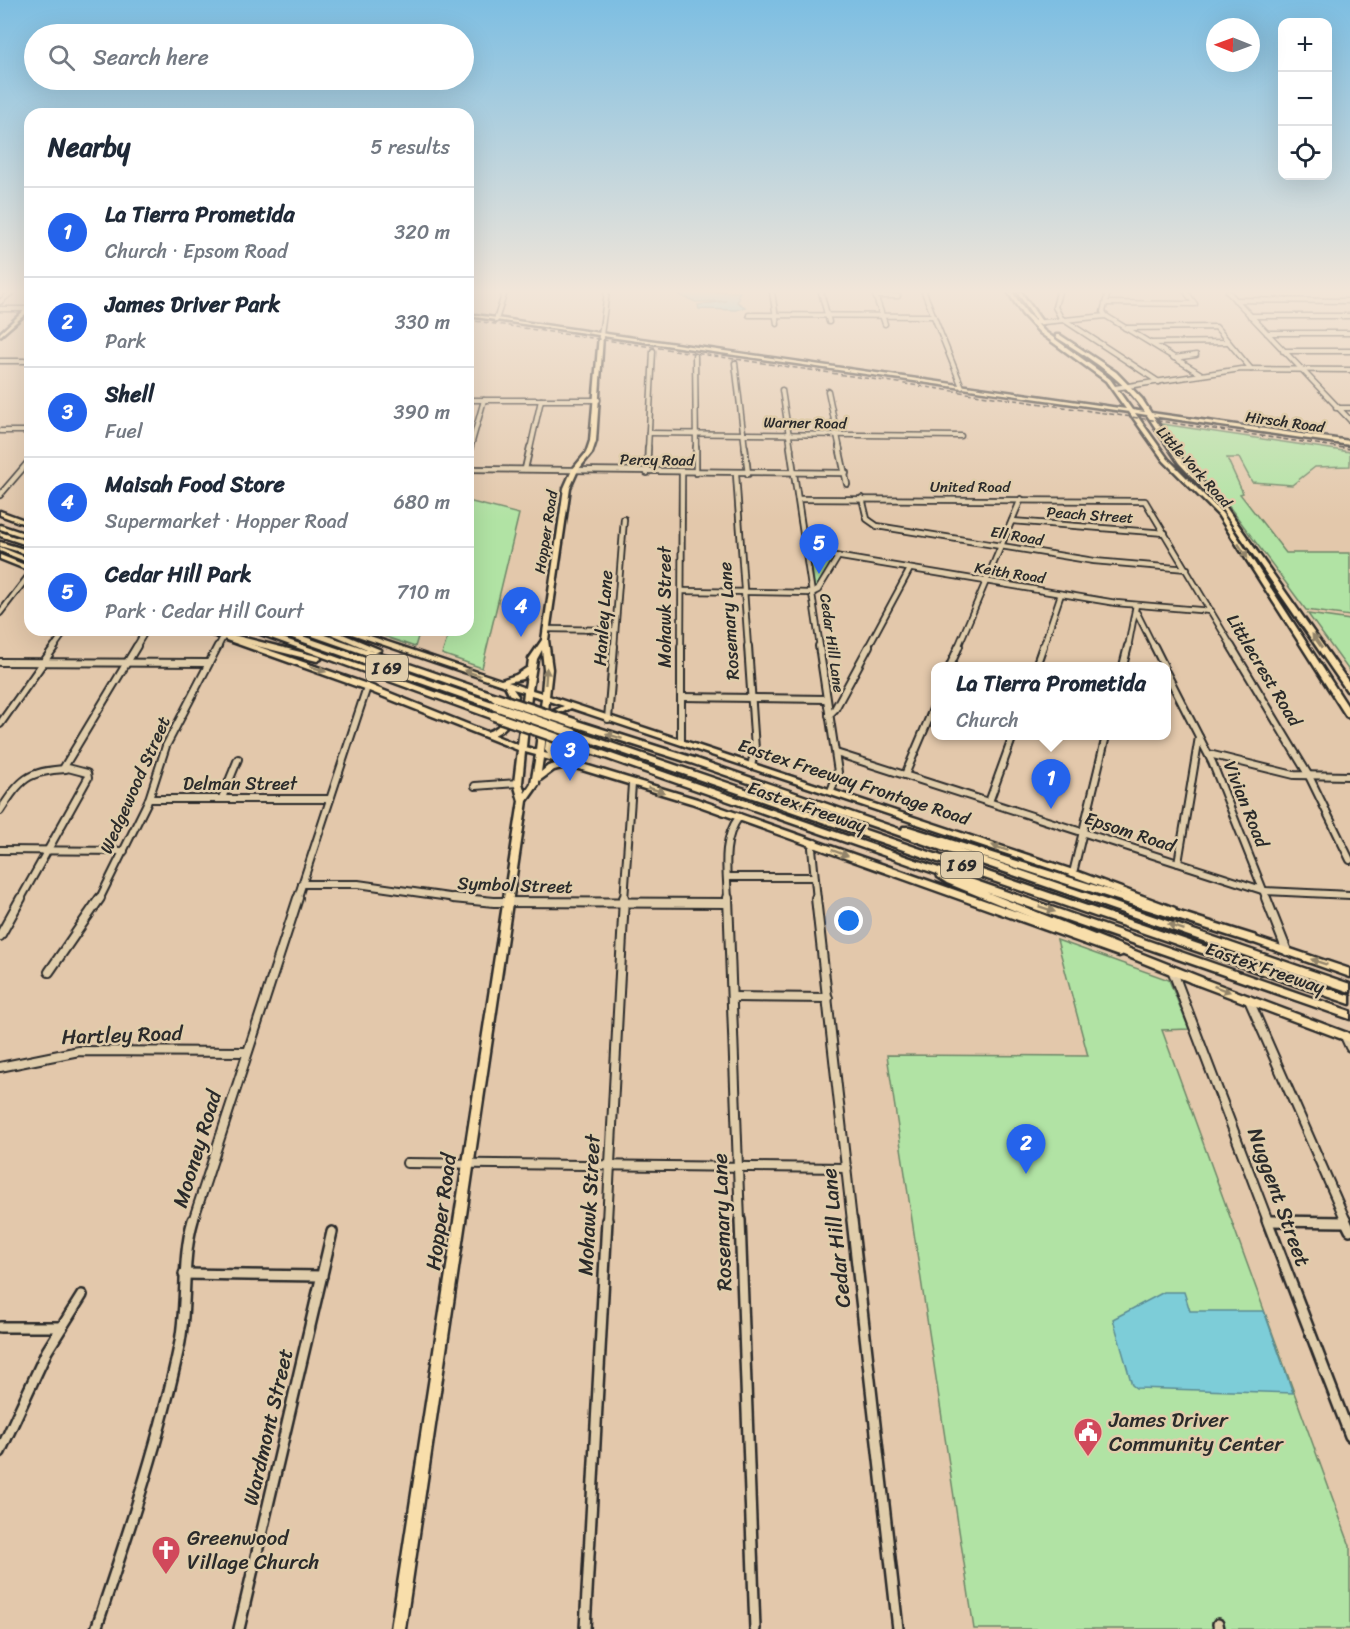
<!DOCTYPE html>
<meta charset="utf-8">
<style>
body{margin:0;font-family:Sriracha,sans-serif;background:#f2f2f3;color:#1f2937}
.controls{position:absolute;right:18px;top:18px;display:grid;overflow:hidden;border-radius:12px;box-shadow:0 6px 24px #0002}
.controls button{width:54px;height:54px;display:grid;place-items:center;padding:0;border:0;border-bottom:2px solid #e0e1e3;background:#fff;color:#1f2937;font:30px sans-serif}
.compass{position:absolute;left:1206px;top:18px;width:54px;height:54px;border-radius:50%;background:#fff;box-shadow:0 6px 24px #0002;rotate:271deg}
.you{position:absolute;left:849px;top:921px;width:21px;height:21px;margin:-15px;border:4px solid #fff;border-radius:50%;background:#1a73e8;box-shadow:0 0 0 9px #1a73e833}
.badge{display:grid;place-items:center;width:39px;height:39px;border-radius:50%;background:#2563eb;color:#fff;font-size:20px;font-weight:700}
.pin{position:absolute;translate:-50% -50px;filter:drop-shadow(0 2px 3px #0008)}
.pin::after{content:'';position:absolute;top:32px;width:21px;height:18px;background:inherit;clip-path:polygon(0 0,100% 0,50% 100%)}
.popup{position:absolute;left:931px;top:662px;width:240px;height:78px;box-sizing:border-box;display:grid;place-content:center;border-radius:12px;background:#fff;filter:drop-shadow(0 2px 4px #0005);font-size:20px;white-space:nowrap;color:#747a83}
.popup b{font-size:22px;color:#1f2937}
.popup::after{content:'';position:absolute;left:50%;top:100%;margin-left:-12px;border:12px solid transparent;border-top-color:#fff}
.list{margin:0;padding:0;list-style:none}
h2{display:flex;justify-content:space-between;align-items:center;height:78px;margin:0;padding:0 24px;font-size:26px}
h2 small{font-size:20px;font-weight:400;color:#747a83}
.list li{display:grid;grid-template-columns:39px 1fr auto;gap:18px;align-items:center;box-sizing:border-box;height:90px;padding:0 24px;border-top:2px solid #e0e1e3}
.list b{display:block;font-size:22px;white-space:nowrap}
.list p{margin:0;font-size:20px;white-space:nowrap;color:#747a83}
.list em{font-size:20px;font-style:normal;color:#747a83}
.icon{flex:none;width:33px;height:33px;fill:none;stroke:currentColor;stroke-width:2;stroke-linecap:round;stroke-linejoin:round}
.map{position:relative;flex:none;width:1350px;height:1629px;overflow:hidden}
.search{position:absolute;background:#fff;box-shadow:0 6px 24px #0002;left:24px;top:24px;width:450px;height:66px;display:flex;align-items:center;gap:15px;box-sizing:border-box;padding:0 21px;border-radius:33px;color:#747a83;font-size:22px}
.panel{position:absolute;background:#fff;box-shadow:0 6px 24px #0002;left:24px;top:108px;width:450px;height:528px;border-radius:18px}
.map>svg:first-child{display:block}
.green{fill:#b1e3a4;stroke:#6e8768;stroke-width:1.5}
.water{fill:#7dcdd8;stroke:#5c8c93;stroke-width:1.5}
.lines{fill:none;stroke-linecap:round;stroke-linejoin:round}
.minor-far4-casing{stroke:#2b2b2b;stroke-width:7}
.minor-far3-casing{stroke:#2b2b2b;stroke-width:8}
.minor-far2-casing{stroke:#2b2b2b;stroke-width:10}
.minor-far1-casing{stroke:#2b2b2b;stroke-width:12}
.minor-casing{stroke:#2b2b2b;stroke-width:14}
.major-casing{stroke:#2b2b2b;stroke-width:5}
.highway-casing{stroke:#2b2b2b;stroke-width:5}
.minor-far4{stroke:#e0cdab;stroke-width:4}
.minor-far3{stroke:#e0cdab;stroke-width:4.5}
.minor-far2{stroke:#e0cdab;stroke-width:6}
.minor-far1{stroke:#e0cdab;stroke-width:8}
.minor{stroke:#e0cdab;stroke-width:9}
.major{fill:#f8deab;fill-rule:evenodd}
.highway{fill:#f8deab;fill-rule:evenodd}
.rail{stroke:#2b2b2b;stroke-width:1.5;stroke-dasharray:5 3;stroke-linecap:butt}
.highway-bridge-casing{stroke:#2b2b2b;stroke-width:13;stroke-linecap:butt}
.highway-bridge{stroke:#f8deab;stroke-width:8}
.oneway{fill:#92846b}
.labels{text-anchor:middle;stroke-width:5;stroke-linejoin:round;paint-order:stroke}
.far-street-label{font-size:15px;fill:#2b2b2b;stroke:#e0cdab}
.shield{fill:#e0cdab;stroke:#615c51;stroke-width:1.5}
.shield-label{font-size:16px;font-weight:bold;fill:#2b2b2b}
.street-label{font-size:18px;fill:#2b2b2b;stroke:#e0cdab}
.near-street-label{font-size:21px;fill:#2b2b2b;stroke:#e0cdab}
.near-poi-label{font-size:21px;fill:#2b2b2b;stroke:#e0cdab;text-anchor:start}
</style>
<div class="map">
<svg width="1350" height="1629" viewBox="0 0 1350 1629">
<rect width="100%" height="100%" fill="#e3c8ab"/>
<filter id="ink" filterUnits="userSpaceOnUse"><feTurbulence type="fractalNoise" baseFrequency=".0167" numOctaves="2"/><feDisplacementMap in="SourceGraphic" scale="12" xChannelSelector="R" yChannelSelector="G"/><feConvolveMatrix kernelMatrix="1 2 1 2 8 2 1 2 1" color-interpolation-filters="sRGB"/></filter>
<g filter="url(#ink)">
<g class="green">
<path d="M1162,424L1350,452V466L1315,467L1292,485L1252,482L1239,458H1227L1243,493L1240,494L1286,553H1350V616L1306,610L1231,509L1186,462Z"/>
<path d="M468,501L519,514L482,668L442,654L450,630H468Z"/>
<path d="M810,555L834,559L815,589Z"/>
<path d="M1308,614L1350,620V672Z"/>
<path d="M366,630H420L415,647Z"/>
<path d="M1057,940L1169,980L1189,1029L1162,1030L1350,1546V1629H974L887,1055L1088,1056Z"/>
</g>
<g class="water">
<path d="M679,292H740L737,296L739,299L737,302L745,307L736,310L699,309L698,305L726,301L696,302L679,295Z"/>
<path d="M1164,1292H1184L1190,1311H1264L1293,1393L1136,1388L1132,1385L1113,1319Z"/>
</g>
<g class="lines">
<g class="minor-far4-casing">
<g id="minor-far4">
<path d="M772,292L777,324"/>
<path d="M821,292L829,322"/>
<path d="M874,292L885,324"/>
<path d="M924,292L962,387"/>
<path d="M1059,292L1055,307L1061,318L1159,382"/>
<path d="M1108,292L1103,312L1106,316L1201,374"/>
<path d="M1228,292L1350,420"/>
<path d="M876,296H898"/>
<path d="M1235,300L1350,301"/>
<path d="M0,302L12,292"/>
<path d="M1107,303L1195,304L1186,292"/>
<path d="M0,309H29"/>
<path d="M749,315L933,316"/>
<path d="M1250,316H1350"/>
<path d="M496,320L505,292"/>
<path d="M1033,323L1106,316"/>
<path d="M1125,328L1216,327L1251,369"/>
<path d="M1267,333H1350"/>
<path d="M601,335L607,292"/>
<path d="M1151,343L1228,342"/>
<path d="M1283,351H1350"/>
<path d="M695,356L696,449"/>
<path d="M1174,358L1196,355"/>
<path d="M0,361H30"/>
<path d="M735,363L745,449"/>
<path d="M1115,388L1241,369L1350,370"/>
<path d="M782,390L791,449"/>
<path d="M828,391L840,449"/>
<path d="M468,400H598"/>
<path d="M1336,408H1350"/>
<path d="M0,431H30"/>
<path d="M649,433L961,436"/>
<path d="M470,449L484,400"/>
<path d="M530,449L541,400"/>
<path d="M648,449L653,351"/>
</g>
</g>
<g class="minor-far3-casing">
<g id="minor-far3">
<path d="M696,447V473"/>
<path d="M745,447L748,474"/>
<path d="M790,447L820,647"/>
<path d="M839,447L847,484"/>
<path d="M468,454L470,447"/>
<path d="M468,469L846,473"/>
<path d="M525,469L530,447"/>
<path d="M647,473L648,447"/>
<path d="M736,474L748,647"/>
<path d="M0,495L30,460"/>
<path d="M862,498L867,519L877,526L1094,561L1187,569"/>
<path d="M798,499L1145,501L1232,647"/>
<path d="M1012,521L1165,533"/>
<path d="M805,551L1116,603L1211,611"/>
<path d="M683,591L812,593"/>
<path d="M812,593L818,590L838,557"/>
<path d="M0,613L30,574"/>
<path d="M1137,613L1154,647"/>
<path d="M546,629L615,630"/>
<path d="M54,647L66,630"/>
<path d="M136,647L146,630"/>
<path d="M218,647L223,637"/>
<path d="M614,647L624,519"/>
<path d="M681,647L682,473"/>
<path d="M868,647L910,569"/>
<path d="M958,647L1021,499"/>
<path d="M1043,647L1061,594"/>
<path d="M1128,647L1136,605"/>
</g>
</g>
<g class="minor-far2-casing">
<g id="minor-far2">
<path d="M748,646L755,749L751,766"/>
<path d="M819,646L838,772L831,791"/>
<path d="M1154,646L1164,666"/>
<path d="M1231,646L1309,776L1350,860"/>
<path d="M0,662L208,663"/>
<path d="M950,666L959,646"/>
<path d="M1036,666L1043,646"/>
<path d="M1123,666L1128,646"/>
<path d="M1166,672L1212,762L1267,900"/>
<path d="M682,697L826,699"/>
<path d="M829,715L835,709L869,646"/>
<path d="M608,719L614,646"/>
<path d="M0,724L55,646"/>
<path d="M681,741V646"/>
<path d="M836,753L1265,891L1350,895"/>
<path d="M1209,754L1294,775L1350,776"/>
<path d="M905,775L936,702"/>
<path d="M475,786L518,783"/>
<path d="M222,798L238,759"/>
<path d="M149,799H330"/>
<path d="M989,802L1013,736"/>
<path d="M0,811C21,779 27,771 66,769"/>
<path d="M815,843L812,848L817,900"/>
<path d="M0,850L124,851"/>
<path d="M1178,863L1199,737"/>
<path d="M1073,873L1106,736"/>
<path d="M727,877H814"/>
<path d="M302,884H358L470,900"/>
<path d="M20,900L88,778L87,773L64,767L137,646"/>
<path d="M99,900L149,799L166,746L218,646"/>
<path d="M297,900L367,687"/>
<path d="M624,900L632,784"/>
<path d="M728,900C727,871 721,841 739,817"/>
</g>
</g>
<g class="minor-far1-casing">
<g id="minor-far1">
<path d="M453,898L494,902L728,903"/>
<path d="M728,898L740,1221"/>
<path d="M816,898L852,1221"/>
<path d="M1266,898L1287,951"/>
<path d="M0,936L21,898"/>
<path d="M49,972L100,898"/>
<path d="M1173,972L1268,1221"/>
<path d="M733,997L828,998"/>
<path d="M1249,1000L1346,1221"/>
<path d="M1345,1036L1350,1047"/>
<path d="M0,1067L79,1051L247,1052"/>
<path d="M407,1163L847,1168"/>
<path d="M193,1221L298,898"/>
<path d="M607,1221L624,898"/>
<path d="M1269,1221H1282"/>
</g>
</g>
<g class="minor-casing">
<g id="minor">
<path d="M740,1220L755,1629"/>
<path d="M852,1220L898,1629"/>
<path d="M1267,1220L1350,1436"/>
<path d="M1345,1220L1350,1230"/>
<path d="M1269,1221L1346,1222"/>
<path d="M184,1274L322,1276"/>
<path d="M0,1327H62"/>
<path d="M0,1452L47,1351L82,1295"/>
<path d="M1218,1624L1219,1629"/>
<path d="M96,1629C127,1536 159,1443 179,1347C188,1305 181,1261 193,1220"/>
<path d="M239,1629L332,1232"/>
<path d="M585,1629L607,1220"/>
</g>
</g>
<g class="major-casing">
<g id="major">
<path d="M1008,292H1012L1026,312L1044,331L1110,379L1132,410L1145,412C1122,377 1090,359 1056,337V335H1060L1116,372L1142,399L1151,413L1350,441V445L1153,416L1183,461L1225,506L1350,684V691H1347L1221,508L1179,463L1147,415L1135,413L1168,459L1222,513L1350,710V718L1346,716L1218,515L1164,461L1129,412L603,336L596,441L592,453L578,470L570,488L548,640L552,669L549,696L1076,871L1175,908L1176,910L1175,912H1169L1070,875L571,708L559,714L556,725L553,750L559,757L697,799L1122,949L1124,952L1122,955L1119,956L1116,955L691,803L569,766L554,770L539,781V784L527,801L405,1629H391L519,801L514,783L518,750L364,689L201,631L200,630H210L370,685L487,732C506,726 506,713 510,696L505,686L343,631L342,630H352L501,680L516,675L528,667L529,659L542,640L564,488L572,470L586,453L590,441L599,335L468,316V314L1126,409L1106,381L1040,333L1022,314ZM542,650L544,669L542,693L532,690L537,659ZM527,675L525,688L508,682L522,679ZM513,689L524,692L518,745L494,735C512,728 513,712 518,696ZM531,695L542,698L536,750L526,747ZM549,701L564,706L553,711L548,725L545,750L548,754L544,753ZM525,752L536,755L531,784L525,793L522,783ZM543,758L560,763L548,766L541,772Z"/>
<path d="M1017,292H1021L1043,323V324H1039Z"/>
<path d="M28,307H30V310L0,336V333Z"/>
<path d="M0,511L30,522V526L0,515Z"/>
<path d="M0,555L30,567V571L0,559Z"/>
<path d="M1246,934L1350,969V977L1243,939L1241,937L1243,935Z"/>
<path d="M1193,975L1350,1034V1042L1190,982L1188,979L1190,976Z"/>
</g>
</g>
<g class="highway-casing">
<g id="highway">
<path d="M0,525L30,535V539L0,529Z"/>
<path d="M0,532L30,542V546L0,536Z"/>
<path d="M0,542L30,551V555L0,546Z"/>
<path d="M0,547L30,559V563L0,551Z"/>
<path d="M200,630H213L320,657L321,659L317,661L201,632Z"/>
<path d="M249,630H260L497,714L498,716L494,719L491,718Z"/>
<path d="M274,630H285L498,704L499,706L495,708H492L275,632Z"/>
<path d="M300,630H311L499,695L500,697L499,699H493L301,632Z"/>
<path d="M322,630H333L381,650L377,652H374Z"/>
<path d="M574,720L697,759L902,830L903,827H909L1256,936L1257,939L1256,942L1252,943L958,849L1350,984V992L691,763L571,725L570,723Z"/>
<path d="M573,730L1350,996V1004L570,735L569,733L570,731Z"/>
<path d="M571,740L1350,1011V1019L986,892L1203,978L1204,981L1203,984L1199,985L1195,984L947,883L938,877L937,874L568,745L567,743Z"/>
</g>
</g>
<use href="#minor-far4" class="minor-far4"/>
<use href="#minor-far3" class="minor-far3"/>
<use href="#minor-far2" class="minor-far2"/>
<use href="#minor-far1" class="minor-far1"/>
<use href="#minor" class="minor"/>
<use href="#major" class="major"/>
<use href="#highway" class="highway"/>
<path class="rail" d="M468,320L1350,449"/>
<g class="highway-bridge-casing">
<g id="highway-bridge">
<path d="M496,697L574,723"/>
<path d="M495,706L573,733"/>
<path d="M494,716L571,743"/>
</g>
</g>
<use href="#highway-bridge" class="highway-bridge"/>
</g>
<defs><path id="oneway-solid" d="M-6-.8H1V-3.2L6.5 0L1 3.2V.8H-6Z" transform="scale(1.5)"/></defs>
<g class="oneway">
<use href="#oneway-solid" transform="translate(1243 551) rotate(57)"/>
<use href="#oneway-solid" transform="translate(1317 641) rotate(-125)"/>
<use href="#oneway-solid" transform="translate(318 669) rotate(19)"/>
<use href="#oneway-solid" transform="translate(472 673) rotate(-161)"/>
<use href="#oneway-solid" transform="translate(546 676) rotate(-86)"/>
<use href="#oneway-solid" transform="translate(614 736) rotate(-162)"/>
<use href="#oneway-solid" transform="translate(656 790) rotate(16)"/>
<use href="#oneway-solid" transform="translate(1000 848) rotate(-161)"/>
<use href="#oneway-solid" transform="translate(840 853) rotate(20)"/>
<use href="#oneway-solid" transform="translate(1047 909) rotate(19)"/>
<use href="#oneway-solid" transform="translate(1176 927) rotate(-161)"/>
<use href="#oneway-solid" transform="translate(1319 962) rotate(-161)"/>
<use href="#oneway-solid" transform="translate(1222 989) rotate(20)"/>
</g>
</g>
<linearGradient id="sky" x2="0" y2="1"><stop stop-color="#7dbee2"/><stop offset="0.56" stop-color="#f2e6d9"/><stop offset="1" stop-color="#f2e6d9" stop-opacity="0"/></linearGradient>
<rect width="1350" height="520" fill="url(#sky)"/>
<defs>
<g id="civic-pin" transform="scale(1.5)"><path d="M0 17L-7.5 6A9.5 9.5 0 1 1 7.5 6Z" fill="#d1495b" stroke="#e0cdab"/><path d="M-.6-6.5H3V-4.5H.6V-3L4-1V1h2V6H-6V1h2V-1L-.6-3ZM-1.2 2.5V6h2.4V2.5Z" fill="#fff"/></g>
<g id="church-pin" transform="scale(1.5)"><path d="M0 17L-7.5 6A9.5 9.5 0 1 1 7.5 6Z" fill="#d1495b" stroke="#e0cdab"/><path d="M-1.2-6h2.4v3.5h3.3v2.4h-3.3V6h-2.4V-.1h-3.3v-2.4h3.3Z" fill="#fff"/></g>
</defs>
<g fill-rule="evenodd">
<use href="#civic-pin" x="1088" y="1432"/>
<use href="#church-pin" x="166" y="1550"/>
</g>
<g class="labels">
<g class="far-street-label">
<text transform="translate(1285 422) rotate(8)" y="5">Hirsch Road</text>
<text transform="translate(805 423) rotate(1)" y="5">Warner Road</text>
<text transform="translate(657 460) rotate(1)" y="5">Percy Road</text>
<text transform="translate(1194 467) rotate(48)" y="5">Little York Road</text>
<text x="970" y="492">United Road</text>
<text transform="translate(1090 515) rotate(4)" y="5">Peach Street</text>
<text transform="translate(546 532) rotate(-81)" y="5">Hopper Road</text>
<text transform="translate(1017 536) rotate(10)" y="5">Ell Road</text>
<text transform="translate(1010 573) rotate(9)" y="5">Keith Road</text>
<text transform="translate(832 643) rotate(82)" y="5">Cedar Hill Lane</text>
</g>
<g class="shield">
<rect x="366" y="655" width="42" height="26" rx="4.5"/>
<rect x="941" y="852" width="42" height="26" rx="4.5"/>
</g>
<g class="shield-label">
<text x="387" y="674">I 69</text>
<text x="962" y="871">I 69</text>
</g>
<g class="street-label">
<text transform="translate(665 607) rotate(-90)" y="6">Mohawk Street</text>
<text transform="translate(603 618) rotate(-86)" y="6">Hanley Lane</text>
<text transform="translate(729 621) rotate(-94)" y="6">Rosemary Lane</text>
<text transform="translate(1264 670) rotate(59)" y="6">Littlecrest Road</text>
<text transform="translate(854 782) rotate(18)" y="6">Eastex Freeway Frontage Road</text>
<text x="240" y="790">Delman Street</text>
<text transform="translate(135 785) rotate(-66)" y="6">Wedgewood Street</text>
<text transform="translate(1246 804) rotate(68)" y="6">Vivian Road</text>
<text transform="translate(807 807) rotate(19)" y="6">Eastex Freeway</text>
<text transform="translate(1130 832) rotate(18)" y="6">Epsom Road</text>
<text transform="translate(515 885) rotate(2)" y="6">Symbol Street</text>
<text transform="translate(1265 968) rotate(19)" y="6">Eastex Freeway</text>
</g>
<g class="near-street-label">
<text transform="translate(122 1035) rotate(-2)" y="7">Hartley Road</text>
<text transform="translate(197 1149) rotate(-73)" y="7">Mooney Road</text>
<text transform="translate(1279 1197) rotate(70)" y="7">Nuggent Street</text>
<text transform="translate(589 1205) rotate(-87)" y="7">Mohawk Street</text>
<text transform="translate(441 1212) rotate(-82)" y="7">Hopper Road</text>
<text transform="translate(722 1222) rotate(-92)" y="7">Rosemary Lane</text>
<text transform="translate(836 1238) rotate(-96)" y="7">Cedar Hill Lane</text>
<text transform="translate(268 1427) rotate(-77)" y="7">Wardmont Street</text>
</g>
<g class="near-poi-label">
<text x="1109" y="1427">James Driver<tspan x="1109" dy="24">Community Center</tspan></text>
<text x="187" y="1545">Greenwood<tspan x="187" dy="24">Village Church</tspan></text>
</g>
</g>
</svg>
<div class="controls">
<button>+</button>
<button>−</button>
<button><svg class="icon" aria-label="locate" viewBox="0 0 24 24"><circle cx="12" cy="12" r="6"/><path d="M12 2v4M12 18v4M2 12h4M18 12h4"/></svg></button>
</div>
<svg class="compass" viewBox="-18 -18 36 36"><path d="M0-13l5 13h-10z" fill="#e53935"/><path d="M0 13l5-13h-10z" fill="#747a83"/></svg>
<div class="you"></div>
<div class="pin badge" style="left:1051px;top:809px">1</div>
<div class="popup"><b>La Tierra Prometida</b>Church</div>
<div class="pin badge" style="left:1026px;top:1174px">2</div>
<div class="pin badge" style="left:570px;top:781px">3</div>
<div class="pin badge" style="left:521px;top:637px">4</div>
<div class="pin badge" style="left:819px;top:574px">5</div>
<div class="search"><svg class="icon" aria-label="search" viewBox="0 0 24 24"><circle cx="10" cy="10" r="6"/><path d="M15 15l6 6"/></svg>Search here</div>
<section class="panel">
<h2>Nearby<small>5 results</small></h2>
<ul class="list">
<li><span class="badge">1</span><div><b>La Tierra Prometida</b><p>Church · Epsom Road</p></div><em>320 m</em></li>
<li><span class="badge">2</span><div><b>James Driver Park</b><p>Park</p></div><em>330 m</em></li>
<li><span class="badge">3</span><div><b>Shell</b><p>Fuel</p></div><em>390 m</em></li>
<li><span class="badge">4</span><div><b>Maisah Food Store</b><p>Supermarket · Hopper Road</p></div><em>680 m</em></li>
<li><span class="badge">5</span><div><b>Cedar Hill Park</b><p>Park · Cedar Hill Court</p></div><em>710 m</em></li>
</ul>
</section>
</div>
